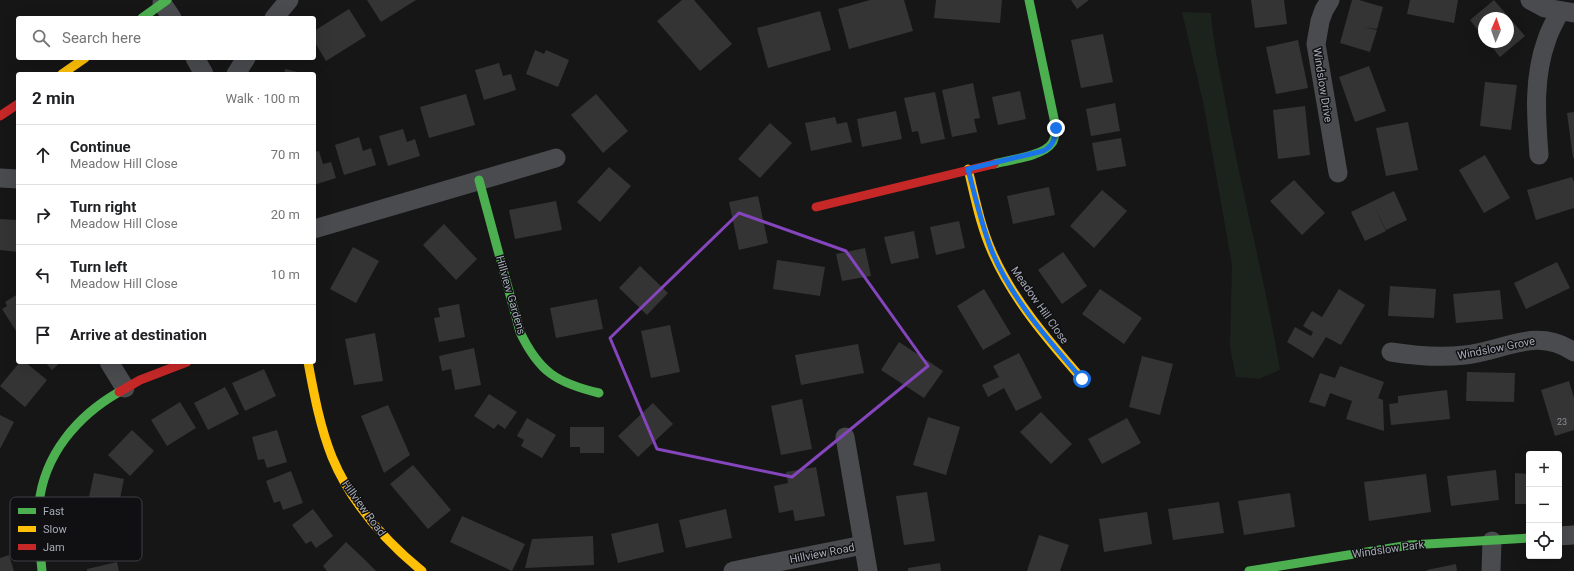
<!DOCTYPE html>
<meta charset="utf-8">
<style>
body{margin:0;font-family:Roboto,sans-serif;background:#f6f6f6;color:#202124}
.controls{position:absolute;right:12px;bottom:12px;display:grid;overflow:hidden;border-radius:4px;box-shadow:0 4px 16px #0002}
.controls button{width:36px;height:36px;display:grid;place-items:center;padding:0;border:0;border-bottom:1px solid #e0e0e0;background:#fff;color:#202124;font:20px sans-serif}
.compass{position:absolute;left:1478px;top:12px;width:36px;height:36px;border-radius:50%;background:#fff;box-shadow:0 4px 16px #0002;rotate:2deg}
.stop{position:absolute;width:12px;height:12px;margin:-9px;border:3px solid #1a73e8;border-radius:50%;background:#fff}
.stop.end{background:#1a73e8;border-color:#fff;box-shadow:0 1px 4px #0008}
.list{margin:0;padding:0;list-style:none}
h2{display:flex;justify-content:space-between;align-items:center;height:52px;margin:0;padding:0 16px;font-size:17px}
h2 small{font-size:13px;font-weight:400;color:#757577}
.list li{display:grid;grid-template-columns:26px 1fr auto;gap:12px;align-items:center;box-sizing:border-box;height:60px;padding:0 16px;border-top:1px solid #e0e0e0}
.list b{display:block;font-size:15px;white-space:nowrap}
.list p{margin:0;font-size:13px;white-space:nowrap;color:#757577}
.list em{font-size:13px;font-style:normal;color:#757577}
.icon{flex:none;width:22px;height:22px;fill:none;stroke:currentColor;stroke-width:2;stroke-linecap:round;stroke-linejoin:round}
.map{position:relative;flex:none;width:1574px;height:571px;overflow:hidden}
.search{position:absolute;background:#fff;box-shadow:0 4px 16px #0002;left:16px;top:16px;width:300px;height:44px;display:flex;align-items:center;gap:10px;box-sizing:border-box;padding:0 14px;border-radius:4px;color:#757577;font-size:15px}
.panel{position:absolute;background:#fff;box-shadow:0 4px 16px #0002;left:16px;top:72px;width:300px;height:292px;border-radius:4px}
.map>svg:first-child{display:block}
.green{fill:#1c231d}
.building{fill:#343435}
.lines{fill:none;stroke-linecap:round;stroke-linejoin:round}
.street{stroke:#4a4b4f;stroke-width:19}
.fast{stroke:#4caf50;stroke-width:9}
.slow{stroke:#ffc107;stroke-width:9}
.jam{stroke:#c62828;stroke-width:9}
.route{stroke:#1a73e8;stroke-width:5}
.marked{fill:none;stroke:#8445bd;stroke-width:3;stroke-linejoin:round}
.labels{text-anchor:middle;stroke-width:3;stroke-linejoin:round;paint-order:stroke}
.number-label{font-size:9px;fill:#8a8d96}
.street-label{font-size:11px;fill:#a6abb7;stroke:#101012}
.key{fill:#101012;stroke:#3d3e44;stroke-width:1}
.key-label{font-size:11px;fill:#a6abb7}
</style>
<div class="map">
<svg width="1574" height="571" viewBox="0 0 1574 571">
<rect width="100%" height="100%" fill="#161616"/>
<path class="green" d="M1182,12L1211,13C1213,41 1219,67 1224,94C1240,187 1265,278 1280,370L1259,379L1236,377L1230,347L1232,265L1204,106Z"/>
<g class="building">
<path d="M367,0H416L381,22Z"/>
<path d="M682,0H694L732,44L700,71L657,21Z"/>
<path d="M870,0H904L913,31L849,49L838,9Z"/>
<path d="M936,0H1002L1000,23L934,18Z"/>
<path d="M1071,0H1089L1077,9Z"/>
<path d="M1251,0H1284L1287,24L1255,28Z"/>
<path d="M1352,0H1359L1383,7L1377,29L1364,27L1377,30L1370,52L1340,43Z"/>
<path d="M1410,0H1458L1454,23L1407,14Z"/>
<path d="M1494,0L1525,36L1500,57L1488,42H1508V18H1484V38L1470,20Z"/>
<path d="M349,9L366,36L326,61L314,41V31Z"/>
<path d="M820,11L831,50L768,68L757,28Z"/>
<path d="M1103,34L1113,82L1081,88L1071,40Z"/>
<path d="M1298,40L1308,88L1276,94L1266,47Z"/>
<path d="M535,50L544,54L546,50L569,60L558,87L526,74Z"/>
<path d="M499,63L503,76L511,74L516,90L484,100L475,70Z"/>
<path d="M1369,66L1386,111L1355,122L1339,77Z"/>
<path d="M285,69L302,73V74H284Z"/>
<path d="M1485,82L1517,85L1511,130L1480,126Z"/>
<path d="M973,83L980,118L974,119L977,132L952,137L942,90Z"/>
<path d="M1020,91L1026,119L998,125L992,97Z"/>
<path d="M935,92L945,139L921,144L918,131L912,132L904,98Z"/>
<path d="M466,94L475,125L429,138L420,107Z"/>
<path d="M596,94L628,131L603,153L571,115Z"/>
<path d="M1115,103L1120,131L1091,136L1086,109Z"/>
<path d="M1305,106L1310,155L1278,159L1273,110Z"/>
<path d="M896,111L902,139L862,147L857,119Z"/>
<path d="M1574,112V158H1573L1567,113Z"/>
<path d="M835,117L837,124L847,122L852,142L811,151L805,123Z"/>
<path d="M1408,122L1418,170L1386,176L1376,128Z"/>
<path d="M770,123L792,143L760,178L738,159Z"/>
<path d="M403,129L407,142L415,139L420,156L388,166L379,136Z"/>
<path d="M359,137L363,151L371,148L376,165L344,175L335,145Z"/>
<path d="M1121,138L1126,166L1097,171L1092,143Z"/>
<path d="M319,151L323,164L331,162L336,178L314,185V152Z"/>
<path d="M1485,155L1510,198L1484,213L1459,170Z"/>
<path d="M609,167L631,186L600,222L577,202Z"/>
<path d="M1572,177L1574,182V208L1536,220L1527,190Z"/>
<path d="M1294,180L1325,213L1302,235L1270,201Z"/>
<path d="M1049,187L1055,215L1013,224L1007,196Z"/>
<path d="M1102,190L1127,211L1094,248L1070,226Z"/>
<path d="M1394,191L1407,220L1386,230L1373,204L1386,231L1365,241L1351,212Z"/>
<path d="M758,196L768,243L739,250L729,202Z"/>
<path d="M556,201L562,230L515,239L509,210Z"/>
<path d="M0,219L18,220V252L0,250Z"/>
<path d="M959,221L965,248L936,255L930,227Z"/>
<path d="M444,224L477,259L456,280L423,245Z"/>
<path d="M914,231L919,258L891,264L884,237Z"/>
<path d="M353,247L379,261L356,303L330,289Z"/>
<path d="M865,248L871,276L842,281L836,254Z"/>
<path d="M1063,252L1087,286L1062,304L1038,270Z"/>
<path d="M777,260L825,267L820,296L773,289Z"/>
<path d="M1557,262L1570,288L1526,309L1514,283Z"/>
<path d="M640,266L668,293L647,315L619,288Z"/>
<path d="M1390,286L1436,289L1434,318L1388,316Z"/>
<path d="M984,289L1011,334L983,350L957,306Z"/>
<path d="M1100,289L1142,318L1124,344L1082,314Z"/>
<path d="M1339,289L1365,305L1341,345L1326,337L1313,358L1287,342L1295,327L1311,336L1313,332L1303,326L1312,311L1322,317Z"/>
<path d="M1500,290L1503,319L1456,323L1453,294Z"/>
<path d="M18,294V329L16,331L2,309L7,306L5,302Z"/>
<path d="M597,299L603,329L556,338L550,308Z"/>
<path d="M459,304L465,337L439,342L434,318L440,317L438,308Z"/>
<path d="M670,325L680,372L651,378L641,331Z"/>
<path d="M375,333L383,381L354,385L345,339Z"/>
<path d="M899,342L943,371L924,398L881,370Z"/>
<path d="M858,344L864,373L801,385L795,355Z"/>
<path d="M474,348L481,385L455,390L451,369L442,371L439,356Z"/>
<path d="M1019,353L1042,398L1016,411L1004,388L988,397L982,385L999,377L993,366Z"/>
<path d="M1142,356L1173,364L1160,415L1129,407Z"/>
<path d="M20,362H25L47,380L25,407L0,386Z"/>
<path d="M45,362H61L52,370Z"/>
<path d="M1340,366L1384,382L1378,398L1383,400L1384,431L1346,419L1352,401L1330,393L1325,407L1309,402L1320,373L1335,378Z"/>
<path d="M264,369L276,396L245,411L232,383Z"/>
<path d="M1467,372L1515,373L1514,402L1466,401Z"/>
<path d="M1569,381L1574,398V430L1555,436L1541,390Z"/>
<path d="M225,387L239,414L208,430L194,403Z"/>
<path d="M1447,390L1450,419L1391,425L1389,404L1398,403V396Z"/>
<path d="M489,394L517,412L505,429L498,424L494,429L474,416Z"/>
<path d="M802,399L812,449L781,455L771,406Z"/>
<path d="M180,402L196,428L167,446L151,420Z"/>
<path d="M653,403L673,424L638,457L618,436Z"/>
<path d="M388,405L410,455L384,473L361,416Z"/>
<path d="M1041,412L1072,444L1051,464L1020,432Z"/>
<path d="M0,415L14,422L0,449Z"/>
<path d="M928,417L960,427L946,475L913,465Z"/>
<path d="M527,418L556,435L542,458L521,446L524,440L517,436Z"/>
<path d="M1127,418L1141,443L1102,464L1088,439Z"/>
<path d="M570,427H604V453H580V447H570Z"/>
<path d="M132,430L154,451L130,476L108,455Z"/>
<path d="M277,430L287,462L267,468L264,459L258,460L252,437Z"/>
<path d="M413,465L451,510L428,529L390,484Z"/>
<path d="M816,467L825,516L795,521L793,510L779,513L774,486L788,483L786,472Z"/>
<path d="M1496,470L1499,500L1451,506L1447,476Z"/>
<path d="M291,471L303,503L283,510L280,501L274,503L266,481Z"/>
<path d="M94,473L124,479L117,513L87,507Z"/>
<path d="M1515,473L1529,474V504H1515Z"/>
<rect x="1559" y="473" width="3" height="31"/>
<path d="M1426,474L1431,512L1369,521L1364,482Z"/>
<path d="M927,492L935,541L904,545L896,496Z"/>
<path d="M1290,493L1295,527L1244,535L1238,501Z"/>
<path d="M1219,502L1224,533L1173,540L1168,509Z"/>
<path d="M313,509L333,536L316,548L311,541L306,544L292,525Z"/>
<path d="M726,509L732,538L686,548L679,520Z"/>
<path d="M1147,512L1152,544L1104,552L1099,519Z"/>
<path d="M462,516L525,544L512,571L450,542Z"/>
<path d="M658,523L664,552L618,563L611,534Z"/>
<path d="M1039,535L1069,545L1060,571H1027Z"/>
<path d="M593,536L594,565L525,568L532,539Z"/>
<path d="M346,542L363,558L376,571H327L323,566Z"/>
<path d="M9,555L14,571H0V558Z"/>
<path d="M117,562L119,571H87V569Z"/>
<path d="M940,563L941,571H908V568Z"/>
<path d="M1456,564L1457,571H1427V570Z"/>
</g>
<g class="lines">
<g class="street">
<path d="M1330,0L1324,10L1320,21L1316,44L1338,173"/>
<path d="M1530,0L1545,8L1574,13"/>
<path d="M162,3L172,18"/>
<path d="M274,18L289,0"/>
<path d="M195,58L204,74"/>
<path d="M236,74L246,58"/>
<path d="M1539,155C1536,116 1533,77 1547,39C1550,29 1556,20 1560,11"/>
<path d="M0,178L18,179"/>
<path d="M314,229L556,158"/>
<path d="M1391,352C1416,356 1440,358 1465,355C1504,351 1536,326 1574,352"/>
<path d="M109,362L125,388"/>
<path d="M845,437L868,571"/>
<path d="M1559,536L1574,535"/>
<path d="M733,571L863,545"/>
<path d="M1491,571L1492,541"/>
</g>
<g class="fast">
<path d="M142,18L167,0"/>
<path d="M994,164C1009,160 1044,156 1052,143C1055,139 1055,133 1056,128L1029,0"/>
<path d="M479,180L520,332C539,372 557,383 599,393"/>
<path d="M42,571C40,549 37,526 39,504C44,455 77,416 119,392"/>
<path d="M1249,571L1410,545L1529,538"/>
</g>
<g class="slow">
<path d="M62,74L85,58"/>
<path d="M968,169C975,197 980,225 992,252C1013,300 1048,340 1082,379"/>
<path d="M308,362C314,394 320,427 332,457C351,503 384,540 422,571"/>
</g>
<g class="jam">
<path d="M0,116L18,104"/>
<path d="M816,207L994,164"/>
<path d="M119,392L140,380L187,362"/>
</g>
</g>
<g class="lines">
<path class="route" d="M1056,128C1055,139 1053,146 1043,151L968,169C975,196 981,223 991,249C1010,297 1049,341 1082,379"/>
</g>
<path class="marked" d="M739,213L846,251L928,366L792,477L657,449L610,338Z"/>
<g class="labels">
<g class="number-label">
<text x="1562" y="425">23</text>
</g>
<g class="street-label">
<text transform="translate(1323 85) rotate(81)" y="4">Windslow Drive</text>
<text transform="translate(511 295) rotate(74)" y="4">Hillview Gardens</text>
<text transform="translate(1040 305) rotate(55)" y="4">Meadow Hill Close</text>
<text transform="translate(1496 348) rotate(-11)" y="4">Windslow Grove</text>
<text transform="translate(364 508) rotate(54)" y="4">Hillview Road</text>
<text transform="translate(1388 549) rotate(-8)" y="4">Windslow Park</text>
<text transform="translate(822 553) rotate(-11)" y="4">Hillview Road</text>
</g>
</g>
<rect x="10" y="497" width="132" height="64" rx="6" class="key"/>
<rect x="18" y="508" width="18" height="6" fill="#4caf50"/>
<rect x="18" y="526" width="18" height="6" fill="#ffc107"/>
<rect x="18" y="544" width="18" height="6" fill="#c62828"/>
<g class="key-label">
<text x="43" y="515">Fast</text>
<text x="43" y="533">Slow</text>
<text x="43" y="551">Jam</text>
</g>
</svg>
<div class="controls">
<button>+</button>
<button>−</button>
<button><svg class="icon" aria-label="locate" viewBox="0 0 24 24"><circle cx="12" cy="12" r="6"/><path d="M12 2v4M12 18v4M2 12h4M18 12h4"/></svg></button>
</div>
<svg class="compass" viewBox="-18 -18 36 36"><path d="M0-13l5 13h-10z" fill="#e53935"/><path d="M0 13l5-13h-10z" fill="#757577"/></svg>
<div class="stop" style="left:1082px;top:379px"></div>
<div class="stop end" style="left:1056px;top:128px"></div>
<div class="search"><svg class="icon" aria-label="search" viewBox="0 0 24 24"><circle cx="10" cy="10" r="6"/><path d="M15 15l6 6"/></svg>Search here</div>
<section class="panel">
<h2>2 min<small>Walk · 100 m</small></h2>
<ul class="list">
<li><svg class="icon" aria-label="ahead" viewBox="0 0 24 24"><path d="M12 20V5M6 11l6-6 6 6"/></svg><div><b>Continue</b><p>Meadow Hill Close</p></div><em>70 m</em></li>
<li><svg class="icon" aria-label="right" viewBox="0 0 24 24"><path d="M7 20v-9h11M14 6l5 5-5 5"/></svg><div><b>Turn right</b><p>Meadow Hill Close</p></div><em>20 m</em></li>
<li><svg class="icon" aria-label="left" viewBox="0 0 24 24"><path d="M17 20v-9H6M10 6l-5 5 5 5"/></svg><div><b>Turn left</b><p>Meadow Hill Close</p></div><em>10 m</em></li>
<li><svg class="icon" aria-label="arrive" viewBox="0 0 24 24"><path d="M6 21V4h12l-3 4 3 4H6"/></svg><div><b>Arrive at destination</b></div></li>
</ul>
</section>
</div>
